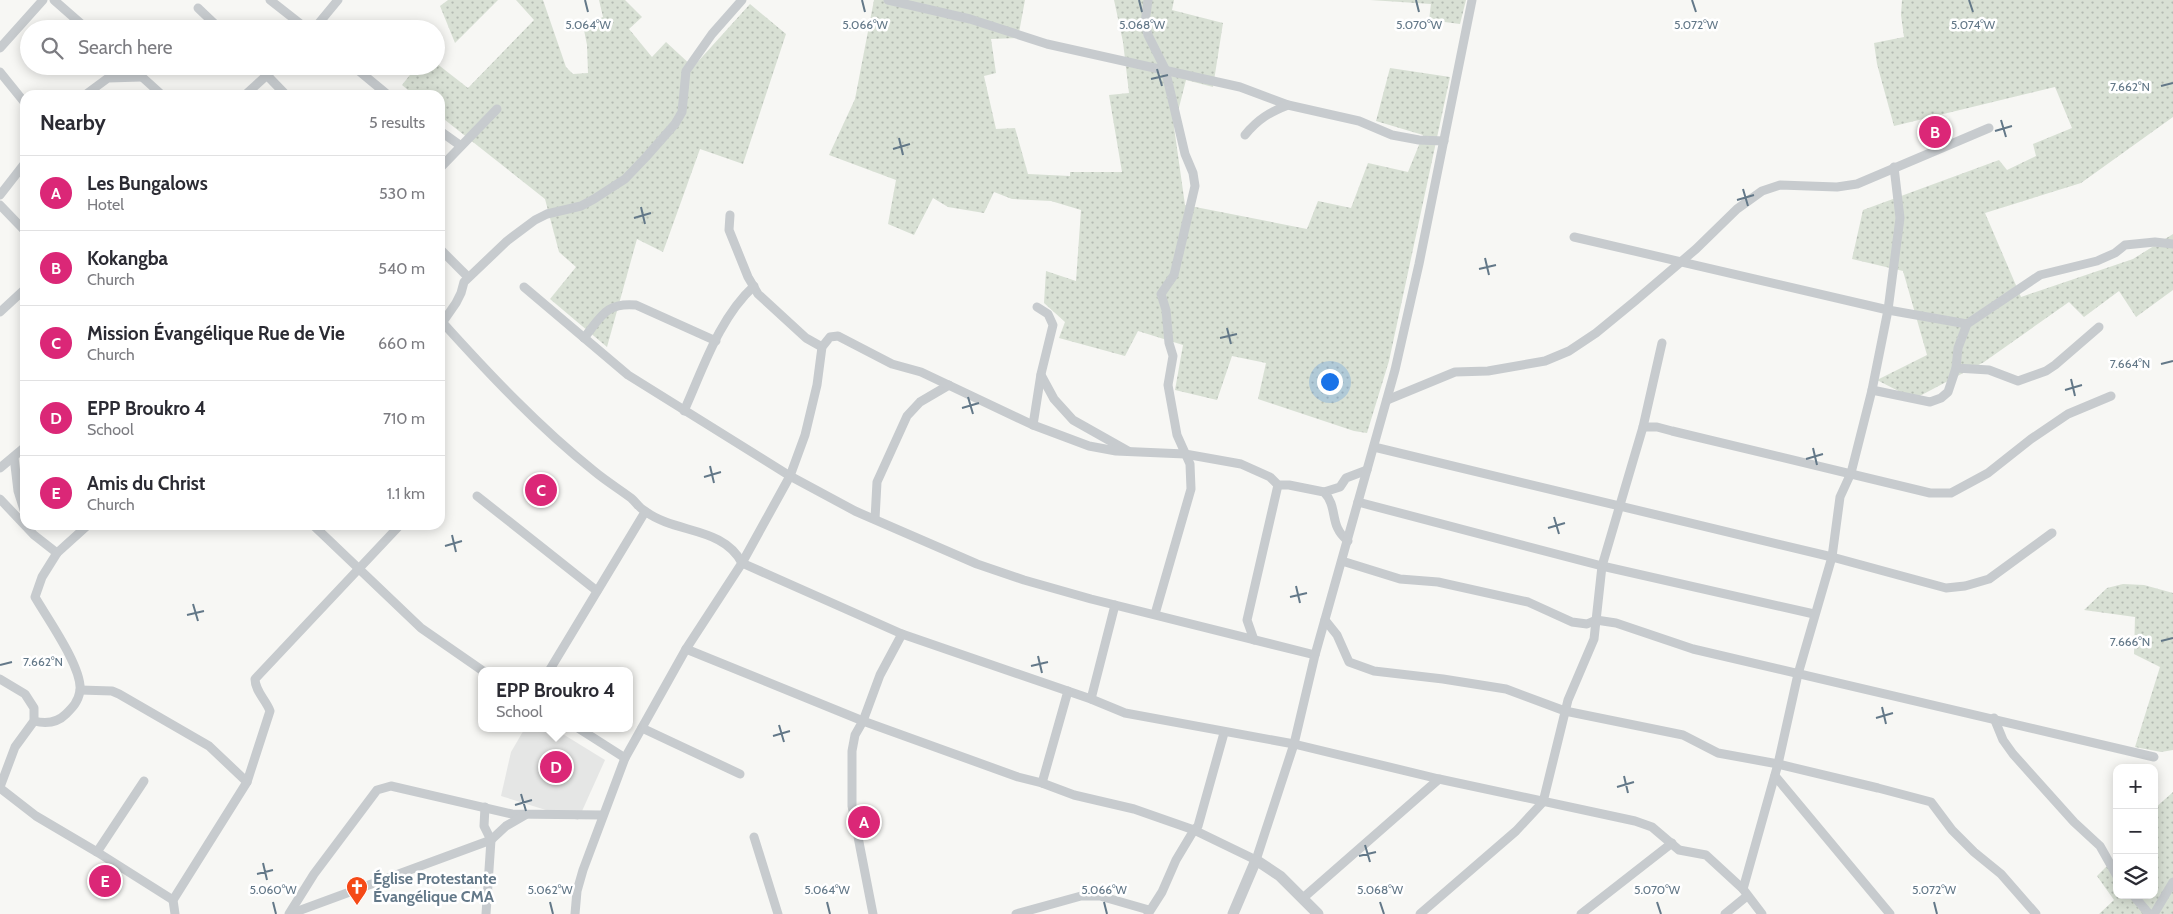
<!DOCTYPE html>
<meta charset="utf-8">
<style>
body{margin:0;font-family:Cabin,sans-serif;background:#f7f7f7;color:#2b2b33}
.controls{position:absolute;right:15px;bottom:15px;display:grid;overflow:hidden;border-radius:10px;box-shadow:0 2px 12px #0003}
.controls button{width:45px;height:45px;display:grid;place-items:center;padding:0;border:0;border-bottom:1px solid #e1e1e2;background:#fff;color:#2b2b33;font:25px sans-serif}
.you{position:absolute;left:1329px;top:381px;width:18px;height:18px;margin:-12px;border:4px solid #fff;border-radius:50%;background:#1a73e8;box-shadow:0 0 0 8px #1a73e833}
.badge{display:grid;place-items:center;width:32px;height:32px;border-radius:50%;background:#db2777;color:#fff;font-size:16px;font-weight:700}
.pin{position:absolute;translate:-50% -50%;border:2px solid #fff;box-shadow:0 1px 5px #0006}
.popup{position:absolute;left:478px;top:667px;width:155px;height:65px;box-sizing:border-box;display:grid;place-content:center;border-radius:10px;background:#fff;filter:drop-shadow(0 1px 4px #0005);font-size:16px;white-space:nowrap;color:#7c7c81}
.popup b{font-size:19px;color:#2b2b33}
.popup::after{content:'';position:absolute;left:50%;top:100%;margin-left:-10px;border:10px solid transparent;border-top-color:#fff}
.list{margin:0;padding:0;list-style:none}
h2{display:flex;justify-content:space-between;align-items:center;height:65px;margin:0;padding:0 20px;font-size:21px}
h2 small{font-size:16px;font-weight:400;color:#7c7c81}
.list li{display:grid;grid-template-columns:32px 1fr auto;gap:15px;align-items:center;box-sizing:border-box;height:75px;padding:0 20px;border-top:1px solid #e1e1e2}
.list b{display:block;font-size:19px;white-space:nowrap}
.list p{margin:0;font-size:16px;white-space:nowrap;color:#7c7c81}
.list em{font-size:16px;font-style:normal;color:#7c7c81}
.icon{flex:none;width:28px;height:28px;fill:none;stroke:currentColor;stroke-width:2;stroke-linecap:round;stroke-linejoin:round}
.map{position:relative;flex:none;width:2173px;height:914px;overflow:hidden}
.search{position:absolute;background:#fff;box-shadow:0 2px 12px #0003;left:20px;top:20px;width:425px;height:55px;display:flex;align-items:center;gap:12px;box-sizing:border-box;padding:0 18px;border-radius:28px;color:#7c7c81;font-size:19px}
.panel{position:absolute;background:#fff;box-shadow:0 2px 12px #0003;left:20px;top:90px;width:425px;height:440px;border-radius:15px}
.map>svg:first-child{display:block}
.built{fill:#e5e6e5}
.grass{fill:url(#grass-dots)}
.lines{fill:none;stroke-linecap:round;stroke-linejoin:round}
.minor{stroke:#c7cbce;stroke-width:9}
.tertiary{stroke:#c7cbce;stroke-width:11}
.ticks{fill:none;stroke:#637888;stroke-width:2}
.labels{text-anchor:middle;stroke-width:5;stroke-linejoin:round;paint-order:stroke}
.poi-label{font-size:16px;font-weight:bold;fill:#637888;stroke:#fff;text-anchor:start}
.ticks-label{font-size:12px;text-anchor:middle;fill:#637888;stroke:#fff;stroke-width:5;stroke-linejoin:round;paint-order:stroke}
</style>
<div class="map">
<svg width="2173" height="914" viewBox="0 0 2173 914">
<defs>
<pattern id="grass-dots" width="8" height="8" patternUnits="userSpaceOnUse" patternTransform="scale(1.25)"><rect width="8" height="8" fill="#d8e0d4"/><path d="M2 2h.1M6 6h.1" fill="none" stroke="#b3bab2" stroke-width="1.8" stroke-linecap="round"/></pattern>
</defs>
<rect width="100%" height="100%" fill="#f7f7f4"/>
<path class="built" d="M525,728H553L605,760L578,820L501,796L511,752Z"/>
<g class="grass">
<path d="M448,0H498L455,43L440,6Z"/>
<path d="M516,0H543L566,67L573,74L588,73L587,45L583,25L603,17L599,0H625L642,17L629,29L652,57L666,42L693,67L750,4L786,34L743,164L700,149L663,252L637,239L607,347L550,299L576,267L559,252L545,199L440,116V95H414L402,85L417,66H436V63L468,88L534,20Z"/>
<path d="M874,0H1025L1018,38L991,39L996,73L984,76L996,129L1015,128L1028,174L1070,176V172H1122L1109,95L1129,93L1123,42L1114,0H1174L1172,10L1223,23L1213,87L1186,80L1174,127L1185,205L1307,229L1318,201L1351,208L1368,163L1408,172L1423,135L1376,121L1390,68L1450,77L1389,361L1367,433L1354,431L1258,399L1266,363L1232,356L1217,400L1175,390L1183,345L1138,331L1125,356L1059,338L1065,322L1044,303L1046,271L1076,281L1081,210L1051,201L1012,199L994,192L984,213L948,207L933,198L914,235L888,224L896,180L829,155L855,99Z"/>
<path d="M1370,0H1466L1460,24L1429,20L1431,4Z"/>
<path d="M1902,0H2173V117L2081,183L1985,213L2021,297L2133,259L2173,234V290L2136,317L2119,291L2084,317L2069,302L1984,362L1914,399L1877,380L1927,355L1903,271L1852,259L1863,210L1999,160L2007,170L2036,156L2033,144L2072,128L2055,87L1894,126L1877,64L1874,43L1904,37L1901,15Z"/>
<path d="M2123,584L2144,585L2173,593V750L2161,752L2135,747L2160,667L2134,654L2135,617L2084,610L2107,588Z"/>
<path d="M2173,792V914H2099L2114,900L2097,876L2117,856V895H2154V809Z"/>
</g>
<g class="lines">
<g class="minor">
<path d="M54,0L87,29"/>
<path d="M270,0L307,29"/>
<path d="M888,0L970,19L1047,44L1240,87L1288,105L1359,121L1392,135L1419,140L1444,141"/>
<path d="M1148,0L1145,23L1148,35L1165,69L1185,154L1193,173L1195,186L1174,275L1161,294L1166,310L1169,343L1173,356L1168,385L1177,435L1190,464L1191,489L1155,614"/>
<path d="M198,8L220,29"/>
<path d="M314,29L338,0"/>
<path d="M0,48L43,0"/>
<path d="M130,66L162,95"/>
<path d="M258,66L286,95"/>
<path d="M353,66L388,95"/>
<path d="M0,72L25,103"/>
<path d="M85,95L108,78L141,77"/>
<path d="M245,95L277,66"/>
<path d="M440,131L461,146"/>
<path d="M1245,135C1258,119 1270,112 1288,105"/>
<path d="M440,168L497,109"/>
<path d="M0,195L25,163"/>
<path d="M0,205L25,231"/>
<path d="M730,215L729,230L748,277L758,294L806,338L822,347"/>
<path d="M1574,237L1888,310L1967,324"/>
<path d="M440,249L468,277"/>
<path d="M524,287L628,375L790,476L855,511L977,564L1024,580L1091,599L1315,655"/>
<path d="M0,312L25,289"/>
<path d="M443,323C490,375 539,427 594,471C606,481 619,489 631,498C636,502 639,508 645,511C675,534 723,526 742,563L902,634L1091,699L1125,713L1294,744L1439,779L1635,821L1652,827L1679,850L1706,855L1743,889L1762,914"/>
<path d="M440,326L456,303L461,293L464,282L507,241L535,220L547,214L581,206L594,199L625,179L646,157L675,124L682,112L686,71L712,34L742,0"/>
<path d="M584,338C601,317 606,302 636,305L716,341"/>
<path d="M1956,368L1989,370L2018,381L2046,371L2055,365L2099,327"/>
<path d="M1041,375L1054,399L1073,420L1128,451"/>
<path d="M1872,390L1930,402L1941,398L1948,392L1956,368L1958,348L1967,324L2040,275L2097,261L2115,253L2125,245L2155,242L2173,244"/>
<path d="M1387,400L1455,372L1488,371L1545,361L1569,351L1596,333L1635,301L1696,249L1737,209L1762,191L1780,185L1837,187L1857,184L1989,128"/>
<path d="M684,411C703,369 719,318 754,286"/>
<path d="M1033,425L1041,374L1053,325L1048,314L1037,307"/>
<path d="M1643,427H1657L1672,431L1930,493H1951L1988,473L2031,439L2068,414L2111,396"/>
<path d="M1374,447L1832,557L1946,588L1965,586L1989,579L2052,533"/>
<path d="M14,457L18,491L25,513"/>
<path d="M0,468L25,447"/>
<path d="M1324,492L1340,487L1346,478L1367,470"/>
<path d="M477,496L597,591"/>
<path d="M0,499L34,535L57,553L42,577L35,597C47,618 83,668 80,691C78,702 73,707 66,714C57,723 46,724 34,721"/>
<path d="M1358,502L1602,566L1814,614"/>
<path d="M875,519L877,482L907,416L920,402L949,385"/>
<path d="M313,525L421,628L483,671"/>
<path d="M57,553L88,525"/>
<path d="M1342,561L1400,579L1438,582L1528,602L1572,622L1587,624L1596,620L1616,623L1693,649L2154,757"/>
<path d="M1325,620L1337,635L1349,662L1374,671L1443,679L1506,689L1565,711L1683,735L1718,753L1778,764L1878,788L1931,802L1952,830L1974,852L2001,874L2036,914"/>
<path d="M1254,640L1247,620L1278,485"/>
<path d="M686,649L863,721L1018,777L1042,783L1074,795L1134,809L1194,830L1198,826L1224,733"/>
<path d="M549,671L645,512"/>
<path d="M0,679L25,694L34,708V721L15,747L0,787"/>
<path d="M80,690L112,691L119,694L209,746L247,782"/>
<path d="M1091,699L1115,605"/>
<path d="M1994,718L2003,740L2013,754L2074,822L2100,846L2117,876"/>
<path d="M578,728L625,758"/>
<path d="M642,728L740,774"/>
<path d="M1775,776L1890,914"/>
<path d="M1042,783L1068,691"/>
<path d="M0,788L36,816L97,852L173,900"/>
<path d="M485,807L484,826L491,840L486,914"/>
<path d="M754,837L778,914"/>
<path d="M97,852L144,781"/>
<path d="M1743,889L1778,764L1798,674L1832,557L1840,497L1851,473L1872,390L1888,310L1900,218L1894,167"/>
<path d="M2133,895L2149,914"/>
<path d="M1303,898L1439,779"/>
<path d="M175,914L173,900L247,782L270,711C266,700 255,691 255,679L400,525"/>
<path d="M289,914L314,874L377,790L391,786L512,814L602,815"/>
<path d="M290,914L491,840L506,826L525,815"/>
<path d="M575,914L577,891L583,870L625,758L686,649L742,563L790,476L805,435L817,385L822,347L830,337L838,336L892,364L921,372L1033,425L1089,446L1116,451L1185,454L1241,464L1270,477L1278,485H1289L1324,492C1339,508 1328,525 1348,541"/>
<path d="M873,914L852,806V751L855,735L863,721L880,675L902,634"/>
<path d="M1016,914L1081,896H1100L1149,910"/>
<path d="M1148,914L1162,892L1176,860L1194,830L1256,860L1294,744L1315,655L1395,370L1419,264L1472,0"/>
<path d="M1420,914L1516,831L1543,802L1568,700L1594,639L1602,566L1643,427L1662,343"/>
<path d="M1581,914L1672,843"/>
<path d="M1725,914L1747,896"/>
<path d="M2154,914L2173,882"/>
</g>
<path class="tertiary" d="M1233,914L1256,860L1280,876L1318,914"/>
</g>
<path class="ticks" d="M585,0L588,12M862,0L865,12M1139,0L1142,12M1416,0L1419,12M1692,0L1696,12M1969,0L1973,12M1157,69L1162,86M1151,79L1168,75M2161,86L2173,83M2001,120L2006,137M1995,131L2012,126M899,138L903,155M893,149L910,144M1743,189L1748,206M1737,200L1754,195M641,207L645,224M634,218L651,213M1485,258L1489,275M1479,269L1496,265M1227,328L1231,344M1220,338L1237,334M2161,364L2173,361M2071,379L2075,396M2065,390L2082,385M968,397L973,414M962,408L979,403M1813,448L1817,465M1806,459L1823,454M710,466L714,483M704,477L721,472M1554,517L1559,534M1548,528L1565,523M452,535L456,552M445,546L462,541M1296,586L1300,603M1290,597L1307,593M193,604L198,621M187,615L204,611M2161,641L2173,638M1038,656L1042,673M0,665L12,662M1031,666L1048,662M1882,707L1886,724M1876,718L1893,713M779,725L784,742M773,736L790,731M1624,776L1628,793M1617,787L1634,782M521,794L526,811M515,805L532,800M1365,845L1370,862M1359,856L1376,852M263,863L267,880M257,874L273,870M273,902L276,914M550,902L553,914M827,902L830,914M1104,902L1107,914M1380,902L1384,914M1657,902L1661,914M1934,902L1937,914"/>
<defs>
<g id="church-pin" transform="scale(1.125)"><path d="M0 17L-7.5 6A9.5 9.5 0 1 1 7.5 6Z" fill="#f54916" stroke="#fff"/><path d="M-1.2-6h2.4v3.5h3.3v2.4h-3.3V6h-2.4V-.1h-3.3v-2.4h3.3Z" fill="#fff"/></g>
</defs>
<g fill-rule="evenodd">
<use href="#church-pin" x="357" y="887"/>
</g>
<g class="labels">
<g class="poi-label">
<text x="373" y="884">Église Protestante<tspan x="373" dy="18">Évangélique CMA</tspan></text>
</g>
</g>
<g class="ticks-label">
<text x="588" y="29">5.064°W</text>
<text x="865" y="29">5.066°W</text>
<text x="1142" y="29">5.068°W</text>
<text x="1419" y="29">5.070°W</text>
<text x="1696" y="29">5.072°W</text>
<text x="1973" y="29">5.074°W</text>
<text x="2130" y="91">7.662°N</text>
<text x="2130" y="368">7.664°N</text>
<text x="2130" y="646">7.666°N</text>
<text x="43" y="666">7.662°N</text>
<text x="273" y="894">5.060°W</text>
<text x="550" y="894">5.062°W</text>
<text x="827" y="894">5.064°W</text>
<text x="1104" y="894">5.066°W</text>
<text x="1380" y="894">5.068°W</text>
<text x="1657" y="894">5.070°W</text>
<text x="1934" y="894">5.072°W</text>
</g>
</svg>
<div class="controls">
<button>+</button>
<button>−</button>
<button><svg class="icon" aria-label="layers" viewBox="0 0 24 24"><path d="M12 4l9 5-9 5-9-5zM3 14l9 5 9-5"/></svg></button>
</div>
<div class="you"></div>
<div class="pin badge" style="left:864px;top:822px">A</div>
<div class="pin badge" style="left:1935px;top:132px">B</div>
<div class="pin badge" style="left:541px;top:490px">C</div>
<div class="pin badge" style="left:556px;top:767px">D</div>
<div class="popup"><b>EPP Broukro 4</b>School</div>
<div class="pin badge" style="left:105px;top:881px">E</div>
<div class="search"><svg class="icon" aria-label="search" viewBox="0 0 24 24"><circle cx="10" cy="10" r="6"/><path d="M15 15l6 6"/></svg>Search here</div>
<section class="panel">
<h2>Nearby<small>5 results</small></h2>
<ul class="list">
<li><span class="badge">A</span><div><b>Les Bungalows</b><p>Hotel</p></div><em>530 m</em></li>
<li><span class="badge">B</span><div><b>Kokangba</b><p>Church</p></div><em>540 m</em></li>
<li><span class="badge">C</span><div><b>Mission Évangélique Rue de Vie</b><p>Church</p></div><em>660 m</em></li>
<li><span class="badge">D</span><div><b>EPP Broukro 4</b><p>School</p></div><em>710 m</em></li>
<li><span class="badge">E</span><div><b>Amis du Christ</b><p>Church</p></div><em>1.1 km</em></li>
</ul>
</section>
</div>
